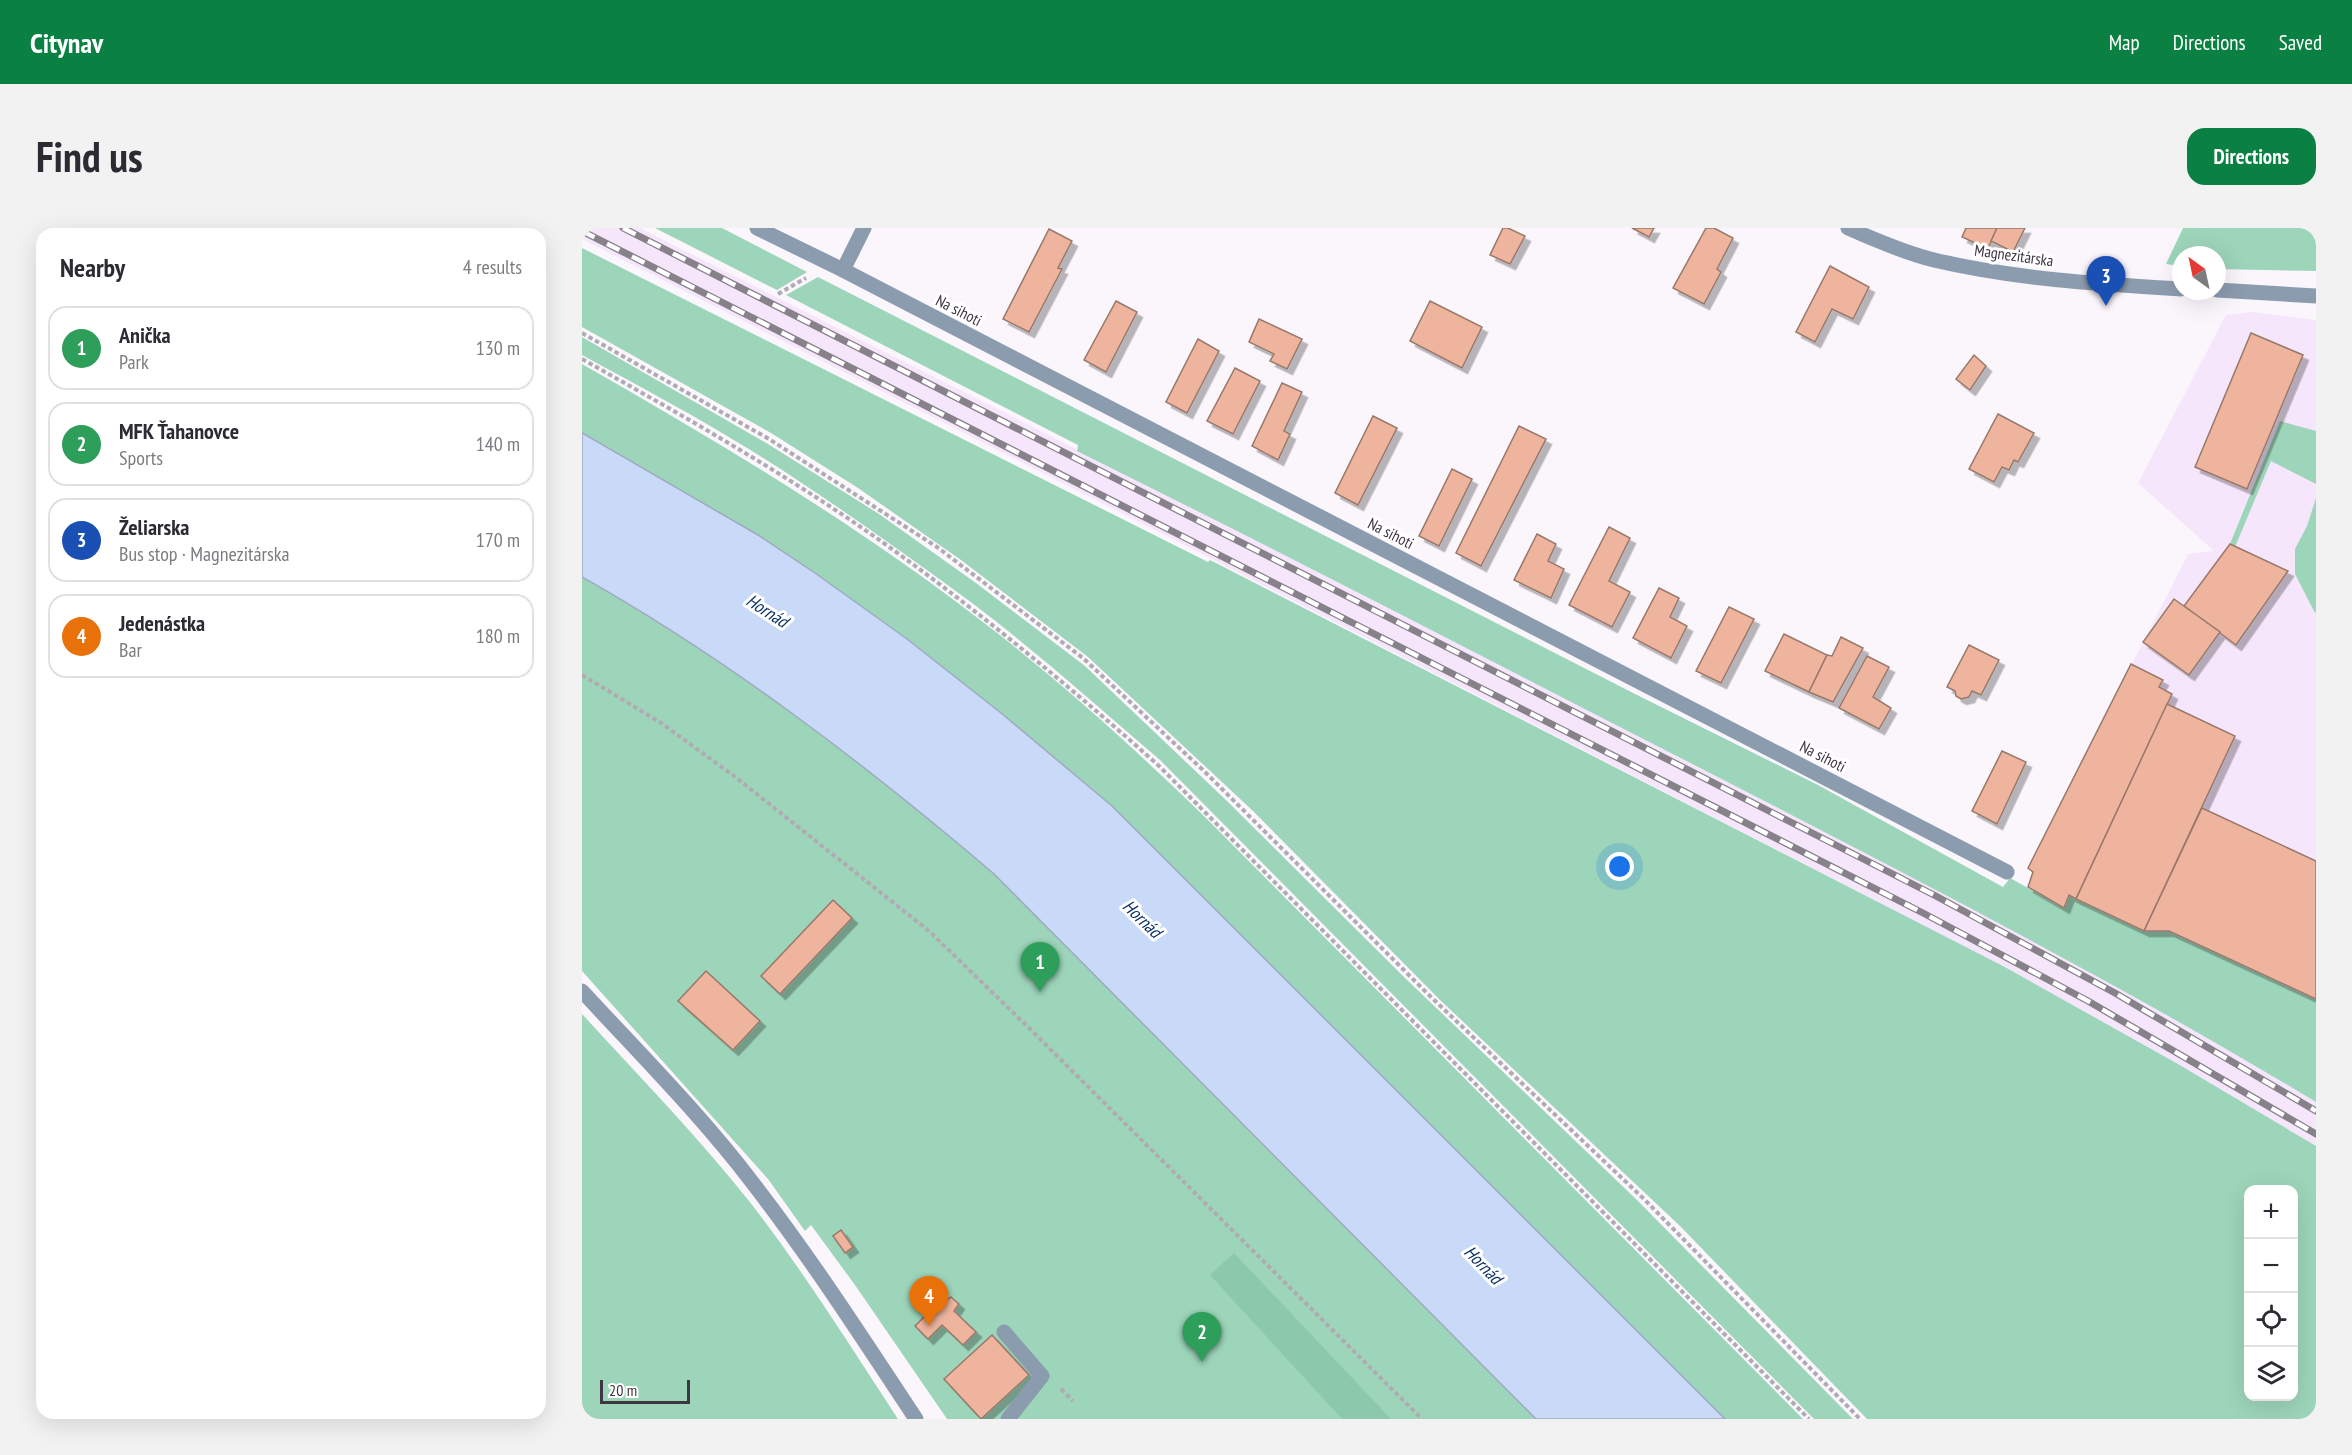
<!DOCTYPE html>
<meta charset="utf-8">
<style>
body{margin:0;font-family:"PT Sans Narrow",sans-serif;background:#f2f2f3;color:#2b2b33}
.controls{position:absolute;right:18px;bottom:18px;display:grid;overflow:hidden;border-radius:12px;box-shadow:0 6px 24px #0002}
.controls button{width:54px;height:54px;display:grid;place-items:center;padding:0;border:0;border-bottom:2px solid #e1e1e2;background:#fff;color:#2b2b33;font:30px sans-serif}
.compass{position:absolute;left:1590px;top:18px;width:54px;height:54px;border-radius:50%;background:#fff;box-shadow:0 6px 24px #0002;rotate:327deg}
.scale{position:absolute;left:18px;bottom:15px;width:90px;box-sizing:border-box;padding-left:6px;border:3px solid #3e3641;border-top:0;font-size:16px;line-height:21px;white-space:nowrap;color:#3e3641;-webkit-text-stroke:4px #fff;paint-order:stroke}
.you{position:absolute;left:1038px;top:639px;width:21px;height:21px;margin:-15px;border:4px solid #fff;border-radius:50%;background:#1a73e8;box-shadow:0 0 0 9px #1a73e833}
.badge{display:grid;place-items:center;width:39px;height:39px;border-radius:50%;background:#0b8043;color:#fff;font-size:20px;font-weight:700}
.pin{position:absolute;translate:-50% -50px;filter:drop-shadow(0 2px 3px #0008)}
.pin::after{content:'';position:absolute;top:32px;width:21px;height:18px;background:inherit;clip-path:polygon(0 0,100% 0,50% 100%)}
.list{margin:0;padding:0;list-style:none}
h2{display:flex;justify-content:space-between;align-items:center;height:78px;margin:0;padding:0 24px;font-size:26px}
h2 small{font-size:20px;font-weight:400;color:#7c7c81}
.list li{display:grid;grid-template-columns:39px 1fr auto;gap:18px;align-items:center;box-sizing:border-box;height:84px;margin:0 12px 12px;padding:0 12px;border:2px solid #e1e1e2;border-radius:18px}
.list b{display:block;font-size:22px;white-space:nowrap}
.list p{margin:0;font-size:20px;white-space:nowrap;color:#7c7c81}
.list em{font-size:20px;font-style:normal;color:#7c7c81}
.icon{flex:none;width:33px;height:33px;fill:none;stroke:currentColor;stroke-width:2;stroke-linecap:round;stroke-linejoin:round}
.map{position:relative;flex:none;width:1734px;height:1191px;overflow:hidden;border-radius:18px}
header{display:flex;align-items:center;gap:36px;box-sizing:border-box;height:84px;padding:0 30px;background:#0b8043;color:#fff}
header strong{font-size:28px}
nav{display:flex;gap:33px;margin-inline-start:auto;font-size:21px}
.intro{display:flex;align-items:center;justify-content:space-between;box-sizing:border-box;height:144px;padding:0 36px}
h1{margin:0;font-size:42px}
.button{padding:15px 27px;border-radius:18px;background:#0b8043;color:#fff;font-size:21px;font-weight:700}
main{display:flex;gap:36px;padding:0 36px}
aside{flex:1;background:#fff;border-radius:18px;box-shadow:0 6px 24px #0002}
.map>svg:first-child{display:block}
.built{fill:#f6e6fc}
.green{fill:#9dd5ba;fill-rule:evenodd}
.forest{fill:#8cc8ab}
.water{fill:#c8daf7;stroke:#9fa9c0;stroke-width:1.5}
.building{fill:#eeb49d;stroke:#98786b;stroke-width:1.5;filter:url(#shadow)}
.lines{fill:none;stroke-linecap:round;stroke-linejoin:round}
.path{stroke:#b0abb3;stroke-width:4;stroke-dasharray:4.5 3;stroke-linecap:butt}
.minor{stroke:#8c9caf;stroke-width:15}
.rail-casing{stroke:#87818a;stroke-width:7}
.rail{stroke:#fff;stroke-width:4.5;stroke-dasharray:14;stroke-linecap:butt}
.labels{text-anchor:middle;stroke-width:6;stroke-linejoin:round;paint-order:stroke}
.street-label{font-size:16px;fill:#3e3641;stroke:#fff}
.water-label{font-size:18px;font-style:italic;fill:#0e3168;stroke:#fff}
</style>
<header>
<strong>Citynav</strong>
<nav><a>Map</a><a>Directions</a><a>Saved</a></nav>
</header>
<div class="intro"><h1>Find us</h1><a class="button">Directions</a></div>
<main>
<aside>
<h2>Nearby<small>4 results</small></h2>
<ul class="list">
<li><span class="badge" style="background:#2e9e5b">1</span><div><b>Anička</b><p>Park</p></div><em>130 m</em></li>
<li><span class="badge" style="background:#2e9e5b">2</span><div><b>MFK Ťahanovce</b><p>Sports</p></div><em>140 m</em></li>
<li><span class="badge" style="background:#1a4fb4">3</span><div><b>Želiarska</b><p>Bus stop · Magnezitárska</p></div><em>170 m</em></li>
<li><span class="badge" style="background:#e8710a">4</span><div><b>Jedenástka</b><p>Bar</p></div><em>180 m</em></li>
</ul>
</aside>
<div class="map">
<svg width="1734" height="1191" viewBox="0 0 1734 1191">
<defs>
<filter id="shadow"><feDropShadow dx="5.5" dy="5.5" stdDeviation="0" flood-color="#0004"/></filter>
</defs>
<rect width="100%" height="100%" fill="#faf6fc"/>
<g class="built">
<path d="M0,0H58L731,341L1406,688L1653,825L1734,874V918L1596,836L1421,738L624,328L0,11Z"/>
<path d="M1669,84L1734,92V808L1446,659L1450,644L1446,640L1606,326L1632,323L1556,255L1644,87Z"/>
</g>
<g class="green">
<path d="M73,0H140L225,44L195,62Z"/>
<path d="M1601,0H1734V43L1635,41V27H1599V38L1584,36Z"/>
<path d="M0,20L626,334L628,332L1421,738L1596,836L1734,918V1191H1285L1098,998L858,772L671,583L506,429L379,332L276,260L189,205L0,99ZM1666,962H1712V1168H1666Z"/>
<path d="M236,49L1053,466L1236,557L1421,659L1428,650L1481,679L1487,667L1562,703H1587L1734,771V874C1535,754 1328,648 1122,542C913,435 705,327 495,223L496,217L204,67Z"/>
<path d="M0,109L186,216L297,286L394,355L503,438L645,573L823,750L1055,972L1271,1191H1232L578,532C516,479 455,424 390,375C318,322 245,270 170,223C115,189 57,158 0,127Z"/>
<path d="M0,136C135,213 269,293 393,388C475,450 551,519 625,591L1221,1191H1143L530,578L419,485L233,345L176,307L0,205Z"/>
<path d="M1698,193L1734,203V256L1689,233L1653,319L1648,316Z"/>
<path d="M1734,270V384L1733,385L1713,346V321L1725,298Z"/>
<path d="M0,349C147,432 283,536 411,645L954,1191H365L273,1057L229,997L223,1003L186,951L0,743Z"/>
<path d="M0,786C57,848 115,908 167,973C221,1042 268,1118 316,1191H0Z"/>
</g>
<path class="forest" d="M652,1025L809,1191H760L628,1047Z"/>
<path class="water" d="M0,205L176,307L233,345L325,411L419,485L530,578L1143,1191H954L411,645C283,536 147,432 0,349Z"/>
<g class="building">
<path d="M921,0H926L943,8L928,36L908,27Z"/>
<path d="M1050,0H1072L1067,9Z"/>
<path d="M1124,0H1132L1151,10L1135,41L1139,44L1122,76L1091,60Z"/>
<path d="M1384,0H1415L1406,21L1380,9Z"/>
<path d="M1415,0H1443L1431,24L1409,13Z"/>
<path d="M467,1L490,13L476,40L480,41L447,104L421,91Z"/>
<path d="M1248,38L1287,59L1271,91L1250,81L1233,114L1214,104Z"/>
<path d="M534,73L555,84L524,144L502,132Z"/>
<path d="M848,73L900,99L880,140L828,113Z"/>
<path d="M677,91L720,111L705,141L688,133L692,126L667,114Z"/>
<path d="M1669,105L1721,127L1665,261L1613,239Z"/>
<path d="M616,111L637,123L605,185L584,174Z"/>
<path d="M1392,127L1404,138L1388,162L1374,151Z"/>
<path d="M653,140L678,153L651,206L625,193Z"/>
<path d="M700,155L720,164L702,203L708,206L696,232L670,218Z"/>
<path d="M1416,186L1452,205L1436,234L1432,232L1427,242L1420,239L1412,254L1387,241Z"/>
<path d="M791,188L815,200L776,277L753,265Z"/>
<path d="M937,198L964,211L899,338L874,325Z"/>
<path d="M870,241L890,251L857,318L837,308Z"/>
<path d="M1027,299L1048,310L1027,353L1048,364L1030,399L987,377Z"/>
<path d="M955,306L974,316L966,333L982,341L969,370L932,352Z"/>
<path d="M1648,316L1706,343L1654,417L1602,378Z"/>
<path d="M1077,360L1097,370L1088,389L1105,398L1089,430L1051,410Z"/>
<path d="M1592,371L1638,404L1607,447L1561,414Z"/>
<path d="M1147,379L1172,391L1139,455L1114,443Z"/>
<path d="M1202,406L1245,427L1227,464L1183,443Z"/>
<path d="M1259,409L1281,420L1251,474L1227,464L1245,427L1250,428Z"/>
<path d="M1387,417L1417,432L1399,467L1390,463L1387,469L1379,471L1374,468L1373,463L1365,459Z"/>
<path d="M1285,428L1307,439L1291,469L1309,480L1297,501L1257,480Z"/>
<path d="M1549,436L1581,452L1577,459L1590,466L1494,671L1487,667L1482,680L1446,659L1451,644L1446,640Z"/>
<path d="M1585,476L1653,508L1562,703L1494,671Z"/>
<path d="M1420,523L1444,534L1415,596L1390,583Z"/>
<path d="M1620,580L1734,633V771L1587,703H1562Z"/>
<path d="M251,672L270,690L198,766L179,748Z"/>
<path d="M124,743L178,793L151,822L96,773Z"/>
<path d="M259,1002L271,1019L263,1025L251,1008Z"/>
<path d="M369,1069L377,1076L372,1083L394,1104L381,1117L360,1097L346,1111L333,1098L360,1071L363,1074Z"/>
<path d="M410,1107L447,1147L399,1191L362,1151Z"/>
</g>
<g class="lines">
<g class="path">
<path d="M196,66L224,50"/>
<path d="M0,105L187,211L355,319L501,430L622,543L850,770L1062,971L1278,1191"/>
<path d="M0,131C103,189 206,247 303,316C398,384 487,458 575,536L1227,1191"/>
<path d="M0,447L79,495L152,548L347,703L447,800L840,1191"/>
<path d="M479,1161L491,1173"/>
</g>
<g class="minor">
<path d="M175,0L261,42L1425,644"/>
<path d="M1266,0C1293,12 1323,25 1352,32C1432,51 1517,56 1599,61"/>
<path d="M261,42L282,0"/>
<path d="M1635,62L1734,68"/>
<path d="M0,763C58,826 119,887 170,954C229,1030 281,1111 334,1191"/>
<path d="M422,1104L460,1148L426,1191"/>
</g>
<g class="rail-casing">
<g id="rail">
<path d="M41,0L1352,667L1533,765L1734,883"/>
<path d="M0,3L1341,685L1506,773L1734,906"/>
</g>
</g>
<use href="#rail" class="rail"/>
</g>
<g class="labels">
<g class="street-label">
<text transform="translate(1432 27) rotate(8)" y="6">Magnezitárska</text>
<text transform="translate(377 82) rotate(27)" y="6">Na sihoti</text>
<text transform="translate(809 305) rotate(27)" y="6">Na sihoti</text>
<text transform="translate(1241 528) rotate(27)" y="6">Na sihoti</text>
</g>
<g class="water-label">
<text transform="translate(185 383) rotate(33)" y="6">Hornád</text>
<text transform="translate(560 691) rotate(44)" y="6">Hornád</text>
<text transform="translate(901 1037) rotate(46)" y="6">Hornád</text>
</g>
</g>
</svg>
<div class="controls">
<button>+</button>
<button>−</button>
<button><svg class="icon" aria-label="locate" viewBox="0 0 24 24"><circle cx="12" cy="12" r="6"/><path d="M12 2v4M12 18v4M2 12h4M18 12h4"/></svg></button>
<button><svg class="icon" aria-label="layers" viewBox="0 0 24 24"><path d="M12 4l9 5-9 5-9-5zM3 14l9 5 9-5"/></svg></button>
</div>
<svg class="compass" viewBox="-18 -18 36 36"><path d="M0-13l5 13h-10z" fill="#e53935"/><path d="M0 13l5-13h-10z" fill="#7c7c81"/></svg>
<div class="scale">20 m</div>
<div class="you"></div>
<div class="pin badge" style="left:458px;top:764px;background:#2e9e5b">1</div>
<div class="pin badge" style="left:620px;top:1134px;background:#2e9e5b">2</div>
<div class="pin badge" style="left:1524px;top:78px;background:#1a4fb4">3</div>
<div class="pin badge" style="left:347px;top:1098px;background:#e8710a">4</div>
</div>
</main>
